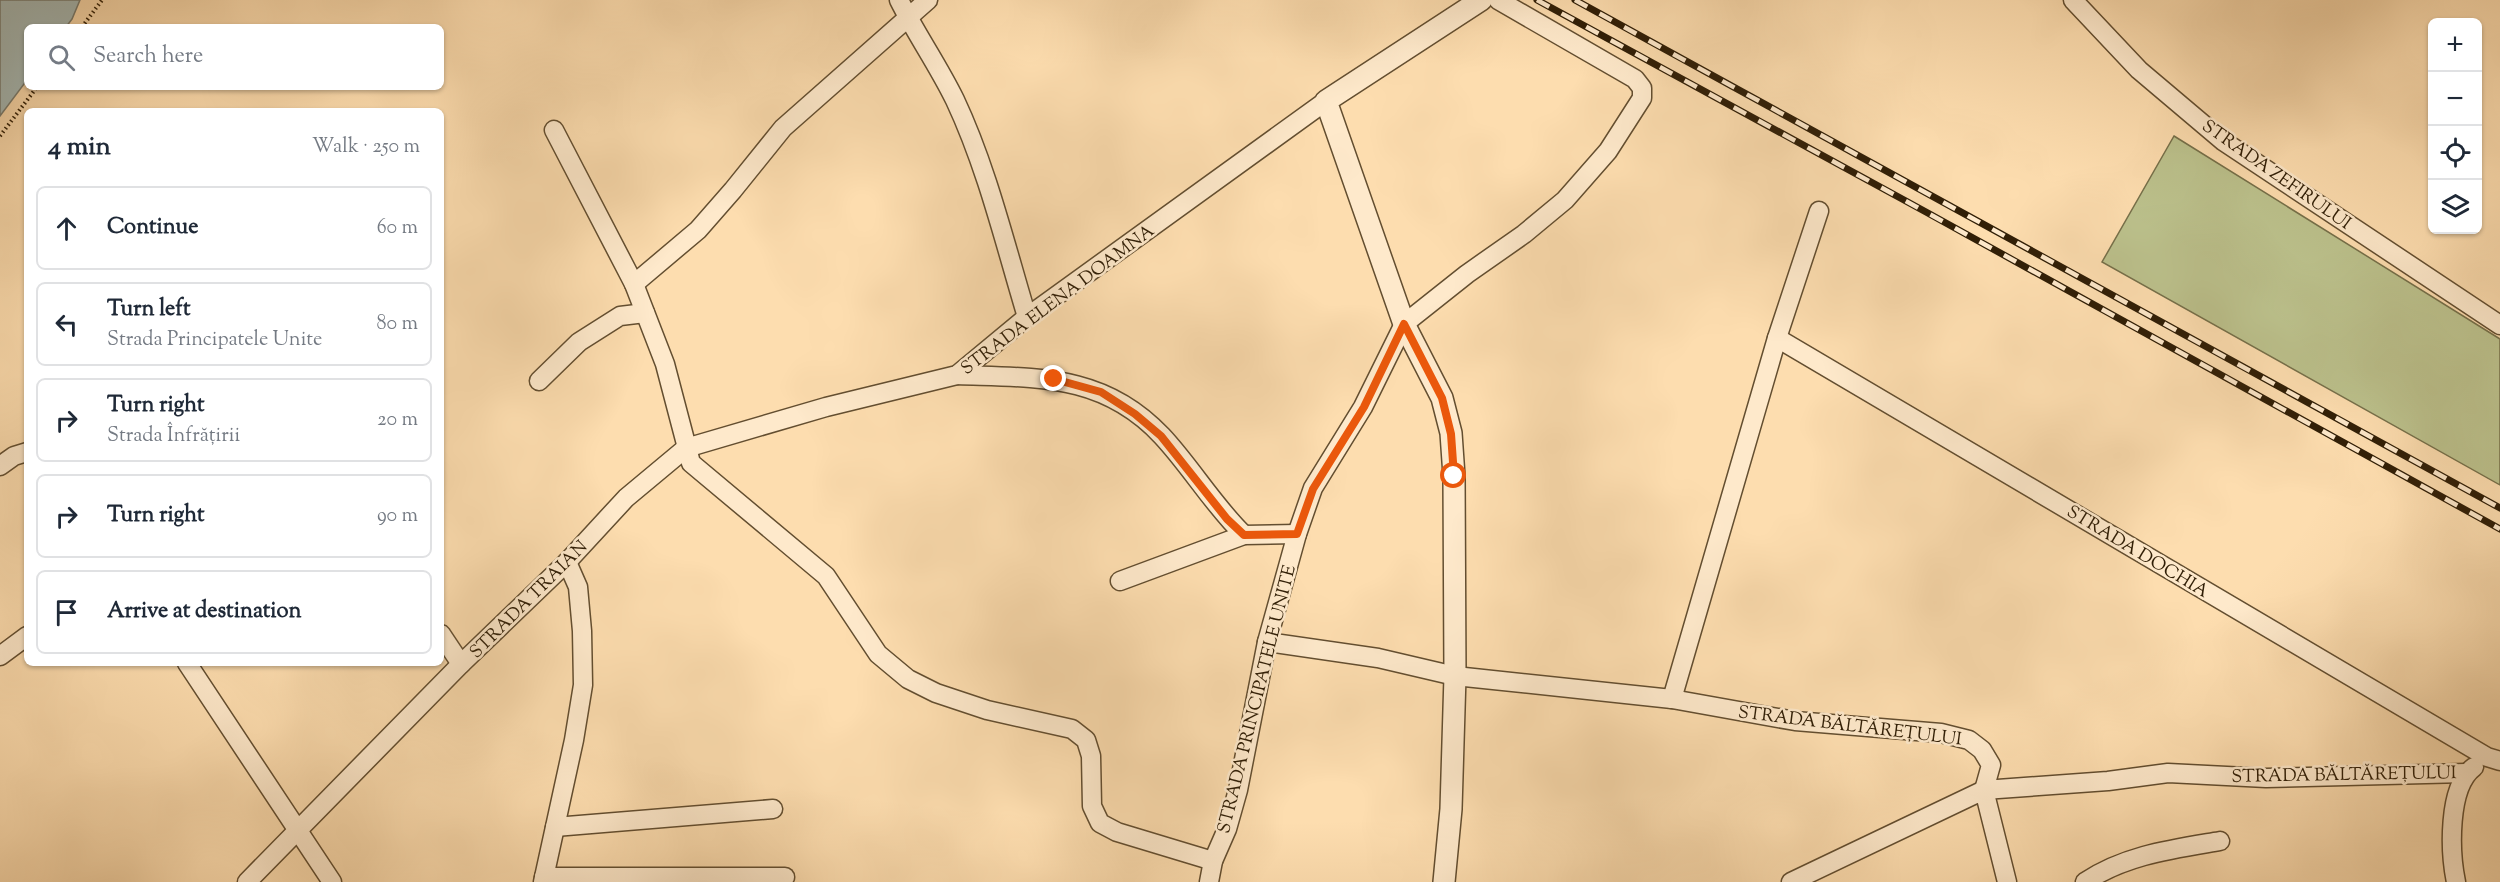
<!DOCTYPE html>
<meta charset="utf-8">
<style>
body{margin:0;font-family:"Sorts Mill Goudy",serif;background:#f6f6f7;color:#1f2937}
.controls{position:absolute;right:18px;top:18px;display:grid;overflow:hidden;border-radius:9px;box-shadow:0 2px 4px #0004}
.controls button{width:54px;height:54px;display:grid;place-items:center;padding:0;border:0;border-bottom:2px solid #e0e1e3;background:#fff;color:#1f2937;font:30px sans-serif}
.stop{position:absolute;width:18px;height:18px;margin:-14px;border:4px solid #ea580c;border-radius:50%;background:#fff}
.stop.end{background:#ea580c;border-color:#fff;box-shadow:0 2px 6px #0008}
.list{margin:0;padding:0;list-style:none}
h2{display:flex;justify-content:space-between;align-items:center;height:78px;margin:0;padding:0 24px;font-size:26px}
h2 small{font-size:20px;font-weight:400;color:#747a83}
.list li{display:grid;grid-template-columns:39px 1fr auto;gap:18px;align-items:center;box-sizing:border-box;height:84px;margin:0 12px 12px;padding:0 12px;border:2px solid #e0e1e3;border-radius:9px}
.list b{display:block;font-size:22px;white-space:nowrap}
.list p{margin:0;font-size:20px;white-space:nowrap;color:#747a83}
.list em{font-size:20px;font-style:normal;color:#747a83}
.icon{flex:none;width:33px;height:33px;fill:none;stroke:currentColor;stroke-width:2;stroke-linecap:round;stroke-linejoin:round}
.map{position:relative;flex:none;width:2500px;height:882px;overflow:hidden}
.search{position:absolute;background:#fff;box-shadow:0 2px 4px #0004;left:24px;top:24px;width:420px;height:66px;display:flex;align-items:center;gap:15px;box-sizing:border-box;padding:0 21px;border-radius:9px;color:#747a83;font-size:22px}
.panel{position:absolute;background:#fff;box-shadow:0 2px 4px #0004;left:24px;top:108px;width:420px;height:558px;border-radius:9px}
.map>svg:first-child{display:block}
.green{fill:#bcc28d;stroke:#76704a;stroke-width:1.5}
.water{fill:#a4b9b6;stroke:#767b70;stroke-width:1.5}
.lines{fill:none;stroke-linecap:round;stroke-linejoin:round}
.minor-casing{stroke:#634e30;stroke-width:21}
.tertiary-casing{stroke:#634e30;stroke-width:24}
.path{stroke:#301e06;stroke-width:4;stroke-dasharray:1.5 3;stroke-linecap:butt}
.minor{stroke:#fee9cb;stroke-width:18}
.tertiary{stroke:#fee9cb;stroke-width:21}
.rail-casing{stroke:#301e06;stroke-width:7}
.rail{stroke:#fee9cb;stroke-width:4.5;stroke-dasharray:14;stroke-linecap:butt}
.route{stroke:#ea580c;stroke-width:8}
.labels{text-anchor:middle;stroke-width:5;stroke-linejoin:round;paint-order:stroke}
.street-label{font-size:18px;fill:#301e06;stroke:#fee9cb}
</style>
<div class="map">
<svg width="2500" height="882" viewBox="0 0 2500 882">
<rect width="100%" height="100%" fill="#fdddaf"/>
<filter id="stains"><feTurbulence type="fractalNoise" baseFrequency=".00333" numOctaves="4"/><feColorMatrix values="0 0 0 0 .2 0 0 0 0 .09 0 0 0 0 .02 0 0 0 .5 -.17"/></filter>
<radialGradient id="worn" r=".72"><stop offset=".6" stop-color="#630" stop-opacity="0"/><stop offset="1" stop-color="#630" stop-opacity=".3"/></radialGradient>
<path class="green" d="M2174,136L2500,339V485L2102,262Z"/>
<path class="water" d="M0,0H80L72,19L66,27H27V80L0,116Z"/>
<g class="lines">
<g class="minor-casing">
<g id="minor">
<path d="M899,0C916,34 938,65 955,100C987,168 1005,244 1027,317"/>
<path d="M2073,0L2139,70L2223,141L2500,325"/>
<path d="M554,130L634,284L665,364L691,463L826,576L878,654L908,679L936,693L987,710L1072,729L1086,740L1091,756L1092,806L1100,823L1117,832L1213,861"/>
<path d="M634,284L698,230L733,190L783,128L928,0"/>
<path d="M1777,338L2487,757L2500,761"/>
<path d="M957,375C1036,378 1103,373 1162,436C1191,467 1213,505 1244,535"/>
<path d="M539,381L579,342L620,316L645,313"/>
<path d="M0,466L14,456L27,452"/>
<path d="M1120,581L1244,535L1297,534"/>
<path d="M441,634L461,664"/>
<path d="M1267,642L1378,658L1455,676L1672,699L1795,721L1941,733L1969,740L1982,750L1991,765L1984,790L2108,781L2168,773L2266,778L2466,773"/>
<path d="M0,656L27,636"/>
<path d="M187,663L332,882"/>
<path d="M1672,699L1777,338L1819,211"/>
<path d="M555,827L773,809"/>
<path d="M544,877H785"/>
<path d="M247,882L461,664L567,562L626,498L686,448L826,407L957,375L1027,317L1326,101"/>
<path d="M543,882L574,740L583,685L582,631L578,587L567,562"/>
<path d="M1209,882L1213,861L1227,829L1238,790L1267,642L1297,534L1313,488L1363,407L1404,324L1467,274L1524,234L1565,200L1608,151L1642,98V88L1635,79L1498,0"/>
<path d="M1791,882L1984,790L2007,882"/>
<path d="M2085,882C2125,855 2173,849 2220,841"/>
<path d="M2456,882C2450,853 2447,787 2474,767"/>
</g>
</g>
<g class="tertiary-casing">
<path id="tertiary" d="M1444,882L1451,809L1455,676L1454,476L1451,433L1442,398L1404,324L1326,101L1481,0"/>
</g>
<g class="path">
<path d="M82,27L102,0"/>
<path d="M0,136L37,87"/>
</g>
<use href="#minor" class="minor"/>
<use href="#tertiary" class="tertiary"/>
<g class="rail-casing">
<g id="rail">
<path d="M1537,0L1926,212L2500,529"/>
<path d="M1575,0L2500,508"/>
</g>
</g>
<use href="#rail" class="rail"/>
</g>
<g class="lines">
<path class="route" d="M1054,379L1101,392L1135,414L1161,436L1227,519L1244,535L1297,534L1313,489L1364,407L1404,324L1442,398L1451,434L1454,476"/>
</g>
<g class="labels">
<g class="street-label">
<text transform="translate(2277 174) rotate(35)" y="6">STRADA ZEFIRULUI</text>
<text transform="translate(1057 299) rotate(-37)" y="6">STRADA ELENA DOAMNA</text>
<text transform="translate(2138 551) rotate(31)" y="6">STRADA DOCHIA</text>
<text transform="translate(528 599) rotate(-45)" y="6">STRADA TRAIAN</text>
<text transform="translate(1256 699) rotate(-76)" y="6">STRADA PRINCIPATELE UNITE</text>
<text transform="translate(1850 725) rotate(7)" y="6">STRADA BĂLTĂREȚULUI</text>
<text transform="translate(2344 774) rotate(-1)" y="6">STRADA BĂLTĂREȚULUI</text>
</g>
</g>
<rect width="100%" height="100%" filter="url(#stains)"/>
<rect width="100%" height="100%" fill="url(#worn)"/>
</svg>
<div class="controls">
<button>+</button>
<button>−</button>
<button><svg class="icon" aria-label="locate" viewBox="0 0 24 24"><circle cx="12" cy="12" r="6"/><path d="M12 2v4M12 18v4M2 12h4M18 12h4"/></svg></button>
<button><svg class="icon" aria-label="layers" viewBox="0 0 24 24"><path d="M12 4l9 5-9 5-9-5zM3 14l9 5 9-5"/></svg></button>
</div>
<div class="stop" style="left:1454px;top:476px"></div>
<div class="stop end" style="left:1054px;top:379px"></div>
<div class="search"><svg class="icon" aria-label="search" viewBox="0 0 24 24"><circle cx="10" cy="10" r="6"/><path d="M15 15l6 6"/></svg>Search here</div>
<section class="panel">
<h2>4 min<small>Walk · 250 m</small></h2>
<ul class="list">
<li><svg class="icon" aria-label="ahead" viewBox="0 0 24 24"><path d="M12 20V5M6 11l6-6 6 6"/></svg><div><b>Continue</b></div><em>60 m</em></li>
<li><svg class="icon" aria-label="left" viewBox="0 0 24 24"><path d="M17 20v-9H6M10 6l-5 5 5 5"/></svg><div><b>Turn left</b><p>Strada Principatele Unite</p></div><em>80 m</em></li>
<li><svg class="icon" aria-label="right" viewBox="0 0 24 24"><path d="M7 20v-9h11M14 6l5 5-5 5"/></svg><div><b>Turn right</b><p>Strada Înfrățirii</p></div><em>20 m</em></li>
<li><svg class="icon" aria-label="right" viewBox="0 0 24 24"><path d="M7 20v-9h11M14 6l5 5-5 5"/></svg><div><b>Turn right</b></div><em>90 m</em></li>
<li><svg class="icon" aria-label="arrive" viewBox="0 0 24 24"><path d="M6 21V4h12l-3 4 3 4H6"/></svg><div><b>Arrive at destination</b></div></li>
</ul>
</section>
</div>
